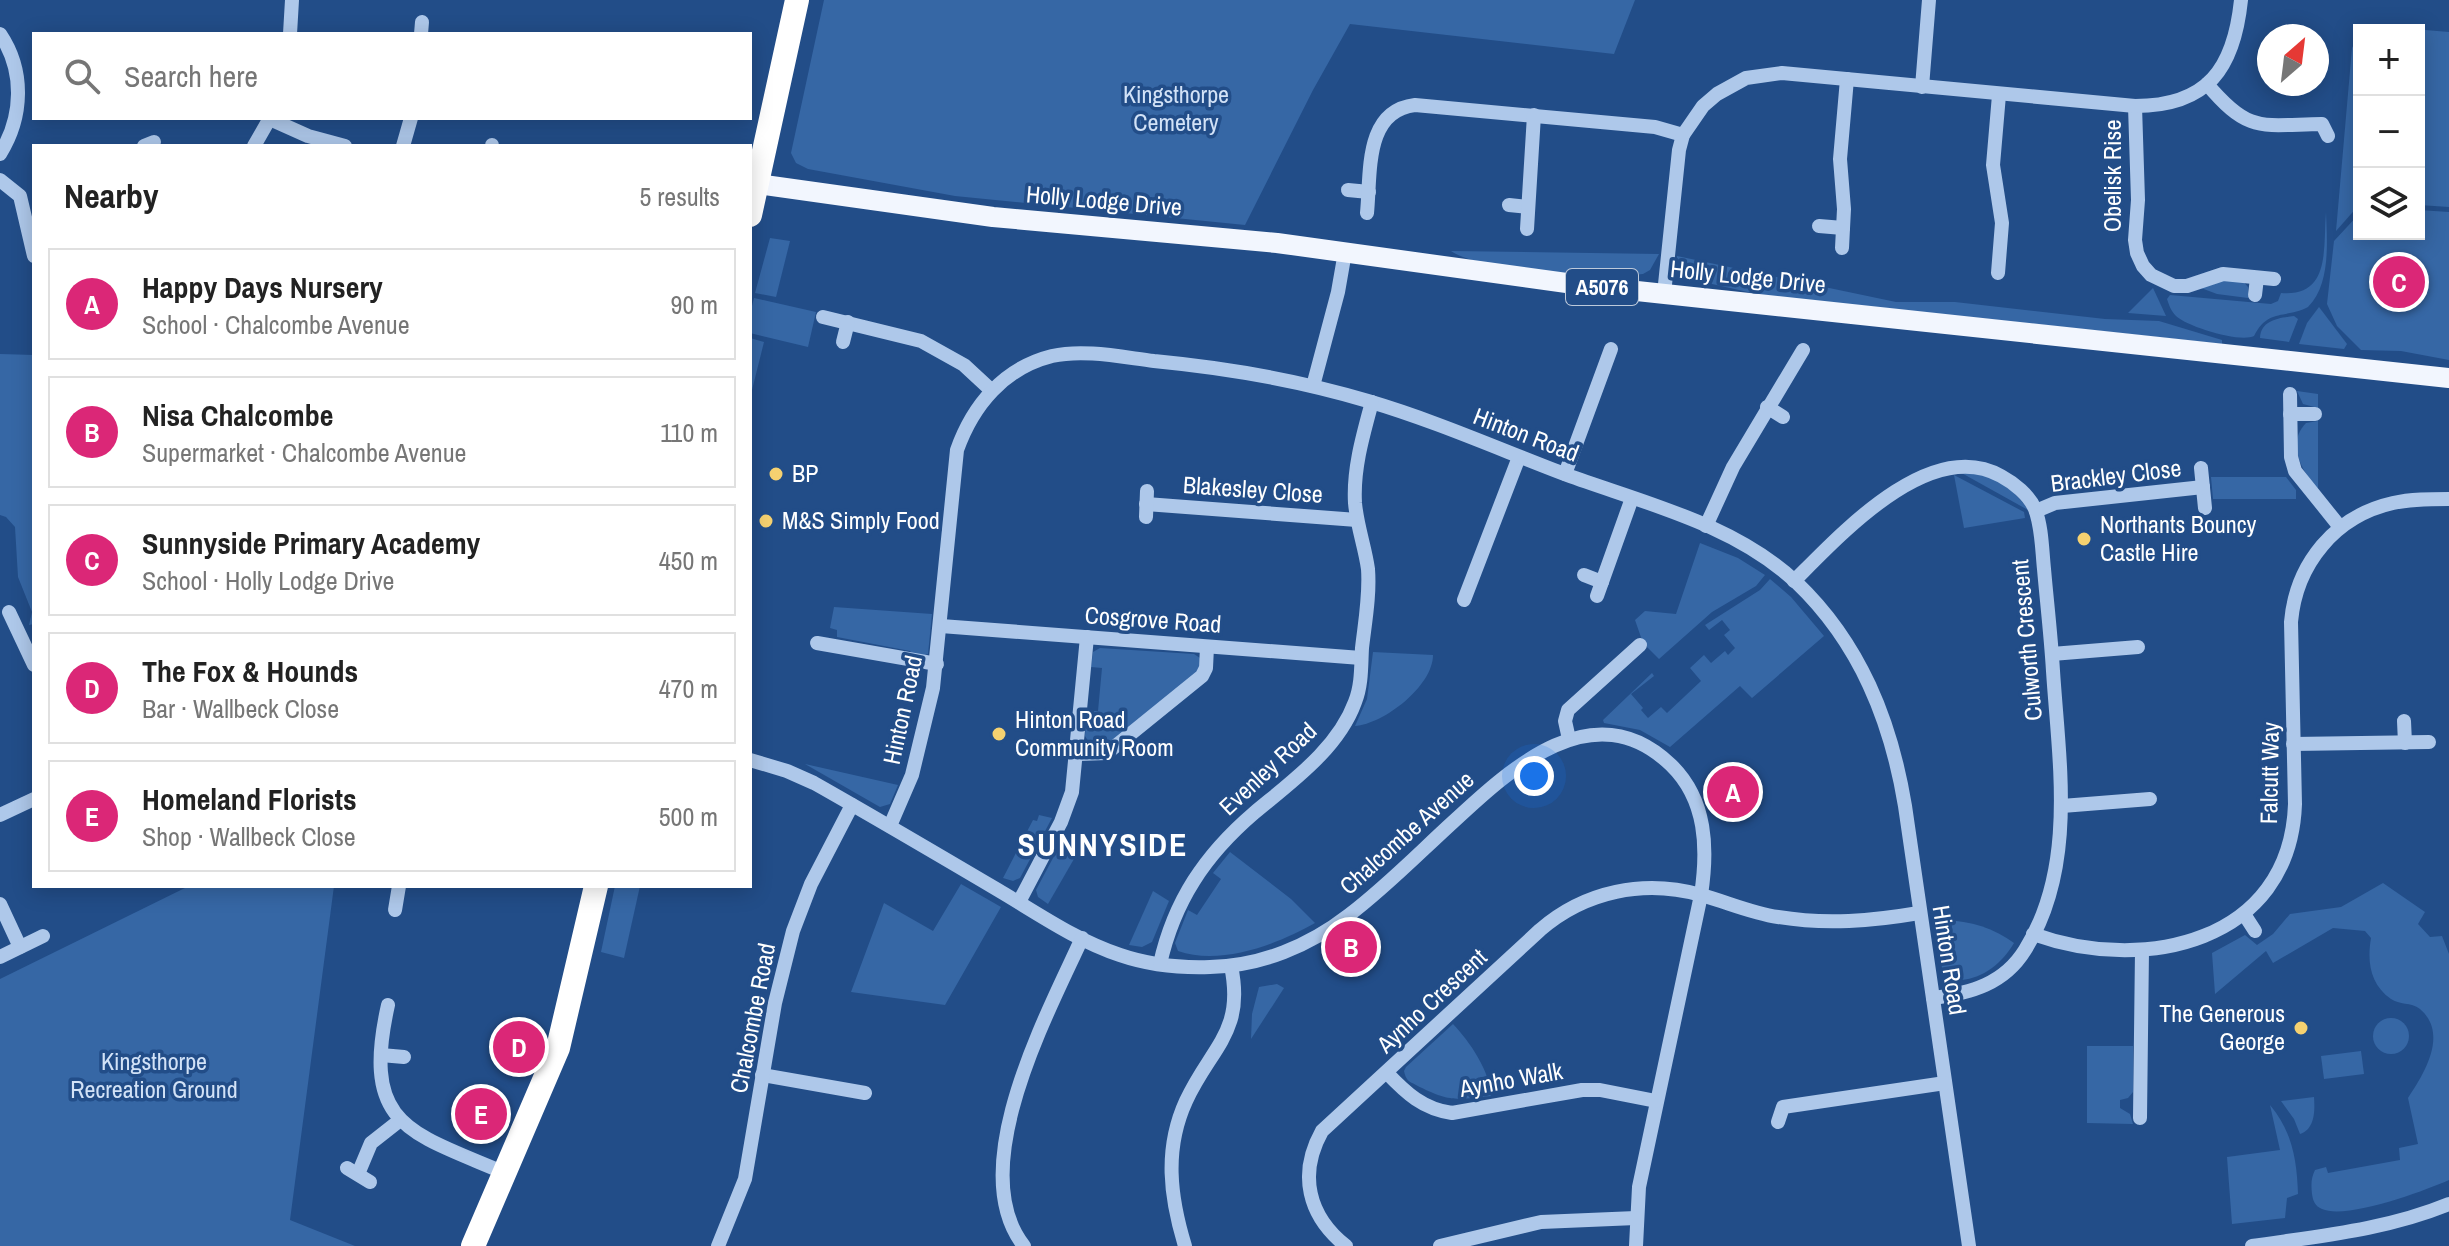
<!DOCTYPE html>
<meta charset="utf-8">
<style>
body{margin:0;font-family:"Archivo Narrow",sans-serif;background:#f2f2f2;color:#222}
.controls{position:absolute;right:24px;top:24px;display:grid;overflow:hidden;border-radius:0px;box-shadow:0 4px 20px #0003}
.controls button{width:72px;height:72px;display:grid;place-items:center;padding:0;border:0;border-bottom:2px solid #e0e0e0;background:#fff;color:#222;font:40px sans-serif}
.compass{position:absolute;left:2257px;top:24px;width:72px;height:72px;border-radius:50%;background:#fff;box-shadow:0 4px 20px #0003;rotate:28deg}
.you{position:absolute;left:1534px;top:776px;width:28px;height:28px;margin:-20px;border:6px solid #fff;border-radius:50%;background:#1a73e8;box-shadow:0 0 0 12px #1a73e833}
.badge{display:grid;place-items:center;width:52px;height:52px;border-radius:50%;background:#db2777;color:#fff;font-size:26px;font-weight:700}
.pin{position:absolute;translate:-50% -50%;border:4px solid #fff;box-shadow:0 2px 8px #0006}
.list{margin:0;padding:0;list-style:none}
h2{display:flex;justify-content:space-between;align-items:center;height:104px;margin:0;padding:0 32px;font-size:34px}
h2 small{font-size:26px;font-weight:400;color:#767676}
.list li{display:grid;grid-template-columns:52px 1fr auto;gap:24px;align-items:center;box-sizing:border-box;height:112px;margin:0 16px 16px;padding:0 16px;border:2px solid #e0e0e0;border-radius:0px}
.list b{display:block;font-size:30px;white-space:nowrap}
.list p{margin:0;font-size:26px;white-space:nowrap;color:#767676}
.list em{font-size:26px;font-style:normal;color:#767676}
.icon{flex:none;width:44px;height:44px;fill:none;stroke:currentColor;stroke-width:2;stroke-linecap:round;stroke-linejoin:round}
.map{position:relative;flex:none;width:2449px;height:1246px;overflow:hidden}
.search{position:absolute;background:#fff;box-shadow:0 4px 20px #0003;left:32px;top:32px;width:720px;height:88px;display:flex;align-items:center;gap:20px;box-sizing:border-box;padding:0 28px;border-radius:0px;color:#767676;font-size:30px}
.panel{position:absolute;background:#fff;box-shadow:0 4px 20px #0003;left:32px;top:144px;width:720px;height:744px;border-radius:0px}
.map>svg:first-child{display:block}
.green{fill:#3667a5}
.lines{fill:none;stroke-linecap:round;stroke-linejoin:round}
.minor{stroke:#aec8ea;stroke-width:14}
.major{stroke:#f2f6fe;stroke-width:20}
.highway{stroke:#fff;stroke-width:24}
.poi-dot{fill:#f5d170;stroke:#224d88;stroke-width:3}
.labels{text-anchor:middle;stroke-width:7;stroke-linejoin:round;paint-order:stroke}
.shield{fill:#224d88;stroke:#bdcadb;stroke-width:2}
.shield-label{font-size:22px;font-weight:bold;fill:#fff}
.park-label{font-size:24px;fill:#d2e2f7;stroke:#224d88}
.street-label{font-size:24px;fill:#fff;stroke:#224d88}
.poi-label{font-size:24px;fill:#fff;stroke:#224d88;text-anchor:start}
.district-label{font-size:32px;font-weight:bold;letter-spacing:2px;fill:#fff;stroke:#224d88}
</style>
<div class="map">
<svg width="2449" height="1246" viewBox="0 0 2449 1246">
<rect width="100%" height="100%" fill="#224d88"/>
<g class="green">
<path d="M824,0H1635L1614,54L1350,24L1313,90L1245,225L955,196L808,169L796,163L791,153Z"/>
<path d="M2378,26L2449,32V207L2419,205V30H2364Z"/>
<path d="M2359,35V205L2336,231L2352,48Z"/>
<path d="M2419,210L2449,212V360L2401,351L2361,350L2337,326L2327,304L2334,241L2359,214V234H2419Z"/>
<path d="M2326,212C2327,242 2331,284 2308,307C2285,319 2268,308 2254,336C2240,343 2188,327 2176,316C2171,311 2169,305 2167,299L2170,295L2271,304L2278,301L2281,293C2331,297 2323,248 2326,212Z"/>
<path d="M770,238L790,241L776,297L755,293Z"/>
<path d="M1451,251L1659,254L1650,270L1643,274C1606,279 1478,271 1451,251Z"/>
<path d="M1677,256L1896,302H1955L2105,319L2159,321L2222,340V344L1761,295L1690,279C1682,274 1676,267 1677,256Z"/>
<path d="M2220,280H2242L2248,287V298L2217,294L2201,288Z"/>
<path d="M2153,288L2166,316L2128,313Z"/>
<path d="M754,298L816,312L808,347L750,333V314Z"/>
<path d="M2319,307L2347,344L2344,349L2299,344L2307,323Z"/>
<path d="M2294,316L2298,319L2289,342L2260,338C2261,320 2279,318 2294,316Z"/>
<path d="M750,338L764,342L750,398Z"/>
<path d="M0,354L34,355V624L29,625L32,612L18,577L15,527L6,517L0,515Z"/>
<path d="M2297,391L2318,394V408L2303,404Z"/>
<path d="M2318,421V491C2303,471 2285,445 2306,423Z"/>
<path d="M1958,471C1985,469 2014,488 2028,510Z"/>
<path d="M1954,475L2024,512L2025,518L1964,528Z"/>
<path d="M2211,477H2286L2296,490V499H2213Z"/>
<path d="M1700,543L1738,558L1765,575L1756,586L1712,612L1659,659L1643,643L1635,620L1645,611L1676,614Z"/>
<path d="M1770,579L1791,597L1824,636L1752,698L1740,686L1670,747L1640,730L1604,723L1603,720L1652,673L1654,676L1631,694L1643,708L1641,710L1648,718L1661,707L1667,713L1701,681L1690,668L1704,655L1711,663L1725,651L1728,655L1735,648L1724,635L1730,630L1722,620L1709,630L1705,625L1760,590Z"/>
<path d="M834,607L932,614L928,654L916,657L910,651L837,637V630L830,628Z"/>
<path d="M1100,648L1194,654L1200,658L1199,671L1106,745L1093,749L1085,736L1087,711H1098L1102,668L1091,667L1093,652Z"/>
<path d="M1373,652L1433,655C1433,686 1384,724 1355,726L1367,699Z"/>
<path d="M805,764L898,785L890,804L880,807Z"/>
<path d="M1039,815L1052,818L1020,878L1013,881L1003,878L1033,820L1037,821Z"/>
<path d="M1061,843L1078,852L1048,904L1038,897L1036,890Z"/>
<path d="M1230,852L1291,899L1315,923C1278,944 1221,966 1178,951L1175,943L1188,910L1197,915L1221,879L1213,873Z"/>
<path d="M2383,883L2425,912L2418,924L2430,937L2442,936L2449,954V1180C2424,1191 2346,1220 2322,1209C2315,1206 2313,1201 2312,1194C2311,1185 2311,1178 2315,1170L2326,1167L2328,1173L2400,1160L2399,1148L2418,1144L2408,1098C2424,1074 2449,1034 2420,1009C2411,1002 2399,1005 2391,999C2370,984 2367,962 2371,938L2365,931L2333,928L2273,963L2266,951L2215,994L2212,953L2245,935L2257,945L2273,934L2290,914L2341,907Z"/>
<path d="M961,884L1001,907L945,1005L851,992L884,903L933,931Z"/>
<path d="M189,886H334L290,1220L355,1246H0V979Z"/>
<path d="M615,886H640L624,958L601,952Z"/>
<path d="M1153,891L1169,901L1152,942L1142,947L1129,945Z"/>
<path d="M1934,921C1961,918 1992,926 2014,943C2002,963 1984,978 1961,980L1942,968Z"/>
<path d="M1277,984L1284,988L1251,1039L1252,1014L1259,987Z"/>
<circle cx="2391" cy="1036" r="18"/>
<path d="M1453,1024C1470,1042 1490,1071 1491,1096C1455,1100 1449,1102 1416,1085C1408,1081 1406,1080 1404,1071L1406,1067Z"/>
<path d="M2087,1046H2133V1092L2128,1098L2120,1100V1108L2130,1114L2133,1124L2087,1123Z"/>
<path d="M2361,1051L2364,1074L2324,1079L2321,1056Z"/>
<path d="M2314,1097C2315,1111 2315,1129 2300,1134L2294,1119L2281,1101Z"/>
<path d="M2270,1105C2292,1131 2297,1160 2298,1194L2287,1198L2285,1218L2232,1224L2227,1157L2280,1150Z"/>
</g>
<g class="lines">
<g class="minor">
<path d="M0,34C25,71 23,117 0,154"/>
<path d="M290,34L292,0"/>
<path d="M421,34L422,22"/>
<path d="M2207,84C2249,134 2261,125 2322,124L2328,136"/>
<path d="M1922,87L1929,0"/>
<path d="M2135,106L2138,200L2135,240L2137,253L2143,266L2151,275L2174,286H2187L2223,274L2274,279"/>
<path d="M270,119L308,136L345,146"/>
<path d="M144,146L154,142"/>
<path d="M254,146L270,118"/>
<path d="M403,146L411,118"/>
<path d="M492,146V145"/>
<path d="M0,180L20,196L34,256"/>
<path d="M1348,190L1369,192"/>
<path d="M1509,205L1528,207"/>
<path d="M1367,213C1371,173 1364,111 1415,105L1655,127L1683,135"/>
<path d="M1819,226L1843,228"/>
<path d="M1527,229L1534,115"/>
<path d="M1842,248L1844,209L1840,159L1847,79"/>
<path d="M1998,273L2002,223L1993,165L1999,95"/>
<path d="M1664,294L1679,150L1683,135L1703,106L1717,94L1746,78L1782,73L2135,106C2208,106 2234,68 2241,0"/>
<path d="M2255,295L2257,278"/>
<path d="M823,317L921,341L964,365L991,390"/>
<path d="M843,342L848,322"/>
<path d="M1313,386L1338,292L1345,252"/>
<path d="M2290,394L2291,457L2295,471L2340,527"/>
<path d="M1767,407L1783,417"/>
<path d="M2290,414H2315"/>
<path d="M2201,468L2205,508"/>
<path d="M1565,474L1611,349"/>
<path d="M1146,504L1357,520"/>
<path d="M2036,511L2055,503L2203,487"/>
<path d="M1146,517L1147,491"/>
<path d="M1706,526L1733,467L1803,350"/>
<path d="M1584,575L1602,582"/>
<path d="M1794,581C1840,535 1930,436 2001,476C2014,483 2029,495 2035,509C2042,527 2042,550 2044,569C2047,603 2051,637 2053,671C2059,763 2077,867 2025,950C2004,984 1971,993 1933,998"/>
<path d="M1597,596L1632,498"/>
<path d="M1464,600L1519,457"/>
<path d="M9,612L34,665"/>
<path d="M941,626L1361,658"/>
<path d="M817,643L937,664"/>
<path d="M2052,654L2138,647"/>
<path d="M2404,721L2405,743"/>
<path d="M1569,739L1565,721L1568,710L1640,645"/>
<path d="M2293,744L2429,742"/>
<path d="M1078,754L1107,753L1202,676L1206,668L1207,647"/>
<path d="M750,760L787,771L814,783C876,818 937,854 998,890C1037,913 1077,941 1120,955C1149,965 1180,968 1210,967C1261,966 1309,946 1349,915C1386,887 1419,853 1453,822C1511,768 1594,691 1671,765C1707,800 1708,849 1701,895L1639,1187L1636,1246"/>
<path d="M2062,806L2150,799"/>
<path d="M0,815L34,799"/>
<path d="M890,826L912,775L933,688L957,450C973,405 1004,368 1052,356C1084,349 1121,357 1154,361C1227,368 1298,380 1368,401C1436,421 1501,450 1567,475C1644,503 1734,524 1796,582C1860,643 1891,721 1905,806L1969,1246"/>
<path d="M1019,902L1061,822L1072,792L1087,637"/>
<path d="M0,904L20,947"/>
<path d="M395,910L399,886"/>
<path d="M2244,914L2255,931"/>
<path d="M2033,934C2143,974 2290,943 2295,804L2291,622C2296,564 2335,516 2393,503C2411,499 2430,499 2449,499"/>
<path d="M0,957L43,936"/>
<path d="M1160,964C1174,901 1205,855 1254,813C1291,782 1338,749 1355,702C1362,685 1361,665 1362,648C1365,622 1370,595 1368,569C1365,547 1357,526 1355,503C1353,469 1363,435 1372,402"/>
<path d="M388,1005C361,1126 409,1132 505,1173"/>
<path d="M381,1055L404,1057"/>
<path d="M1387,1073C1406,1093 1423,1109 1452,1113L1582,1090H1600L1656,1101"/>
<path d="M762,1075L865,1093"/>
<path d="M2140,1118L2142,950"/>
<path d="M1778,1122L1783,1107L1945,1083"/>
<path d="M347,1168L370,1182"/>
<path d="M358,1174L371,1143L399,1121"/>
<path d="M718,1246L745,1179L775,1003L793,931L811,884L852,805"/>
<path d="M1024,1246C963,1169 1048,1013 1082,938"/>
<path d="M1185,1246C1170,1197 1164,1149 1186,1101C1211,1047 1245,1032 1231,966"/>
<path d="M1346,1246C1308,1216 1298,1174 1322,1131L1540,930C1585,891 1644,879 1701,895C1727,902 1751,913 1778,917C1826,925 1872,921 1919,913"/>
<path d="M1440,1246L1541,1222L1636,1218"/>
<path d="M2252,1246C2319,1236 2386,1230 2449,1204"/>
</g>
<path class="major" d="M757,184L993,217L1277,243L1581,285L2449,378"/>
<g class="highway">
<path d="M750,215L797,0"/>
<path d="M473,1246L558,1048L596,886"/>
</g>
</g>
<g class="poi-dot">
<circle cx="776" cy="474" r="8"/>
<circle cx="766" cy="521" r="8"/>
<circle cx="2084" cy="539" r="8"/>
<circle cx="999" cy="734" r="8"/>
<circle cx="2301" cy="1028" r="8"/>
</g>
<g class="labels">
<rect class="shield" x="1566" y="269" width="72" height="36" rx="6"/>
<g class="shield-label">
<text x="1602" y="295">A5076</text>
</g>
<g class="park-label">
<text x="1176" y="103">Kingsthorpe<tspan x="1176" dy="28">Cemetery</tspan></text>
<text x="154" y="1070">Kingsthorpe<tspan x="154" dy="28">Recreation Ground</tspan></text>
</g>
<g class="street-label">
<text transform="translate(2113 176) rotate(-90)" y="8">Obelisk Rise</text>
<text transform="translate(1104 201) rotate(5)" y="8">Holly Lodge Drive</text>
<text transform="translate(1748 277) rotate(6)" y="8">Holly Lodge Drive</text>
<text transform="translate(1526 435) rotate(21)" y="8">Hinton Road</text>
<text transform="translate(2116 476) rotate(-7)" y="8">Brackley Close</text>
<text transform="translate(1253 490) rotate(4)" y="8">Blakesley Close</text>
<text transform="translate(1153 620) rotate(4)" y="8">Cosgrove Road</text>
<text transform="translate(2027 640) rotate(-95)" y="8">Culworth Crescent</text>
<text transform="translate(903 710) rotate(-78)" y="8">Hinton Road</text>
<text transform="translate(1268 769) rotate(-43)" y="8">Evenley Road</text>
<text transform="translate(2270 773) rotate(-89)" y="8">Falcutt Way</text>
<text transform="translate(1407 833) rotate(-42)" y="8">Chalcombe Avenue</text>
<text transform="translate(1949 960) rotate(81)" y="8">Hinton Road</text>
<text transform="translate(1432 1001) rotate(-43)" y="8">Aynho Crescent</text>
<text transform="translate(753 1018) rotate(-79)" y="8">Chalcombe Road</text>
<text transform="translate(1511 1080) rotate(-10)" y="8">Aynho Walk</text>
</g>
<g class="poi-label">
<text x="792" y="482">BP</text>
<text x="782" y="529">M&amp;S Simply Food</text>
<text x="2100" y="533">Northants Bouncy<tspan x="2100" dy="28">Castle Hire</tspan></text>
<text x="1015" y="728">Hinton Road<tspan x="1015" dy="28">Community Room</tspan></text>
<text x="2285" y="1022" text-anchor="end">The Generous<tspan x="2285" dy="28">George</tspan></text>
</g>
<g class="district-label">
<text x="1103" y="856">SUNNYSIDE</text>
</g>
</g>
</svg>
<div class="controls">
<button>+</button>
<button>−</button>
<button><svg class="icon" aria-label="layers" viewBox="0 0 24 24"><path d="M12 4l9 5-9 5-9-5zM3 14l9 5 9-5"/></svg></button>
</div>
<svg class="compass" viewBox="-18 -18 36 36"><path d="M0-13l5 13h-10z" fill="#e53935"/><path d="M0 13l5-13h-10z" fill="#767676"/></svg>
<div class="you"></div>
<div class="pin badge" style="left:1733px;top:792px">A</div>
<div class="pin badge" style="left:1351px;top:947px">B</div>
<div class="pin badge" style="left:2399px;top:282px">C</div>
<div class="pin badge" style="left:519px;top:1047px">D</div>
<div class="pin badge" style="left:481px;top:1114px">E</div>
<div class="search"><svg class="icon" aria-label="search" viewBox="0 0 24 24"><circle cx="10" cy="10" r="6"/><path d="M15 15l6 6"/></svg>Search here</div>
<section class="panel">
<h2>Nearby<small>5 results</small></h2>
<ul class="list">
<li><span class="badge">A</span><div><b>Happy Days Nursery</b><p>School · Chalcombe Avenue</p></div><em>90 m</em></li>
<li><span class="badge">B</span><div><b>Nisa Chalcombe</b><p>Supermarket · Chalcombe Avenue</p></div><em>110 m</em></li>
<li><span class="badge">C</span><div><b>Sunnyside Primary Academy</b><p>School · Holly Lodge Drive</p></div><em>450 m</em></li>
<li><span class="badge">D</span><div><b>The Fox &amp; Hounds</b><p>Bar · Wallbeck Close</p></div><em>470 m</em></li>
<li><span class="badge">E</span><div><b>Homeland Florists</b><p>Shop · Wallbeck Close</p></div><em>500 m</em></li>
</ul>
</section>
</div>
